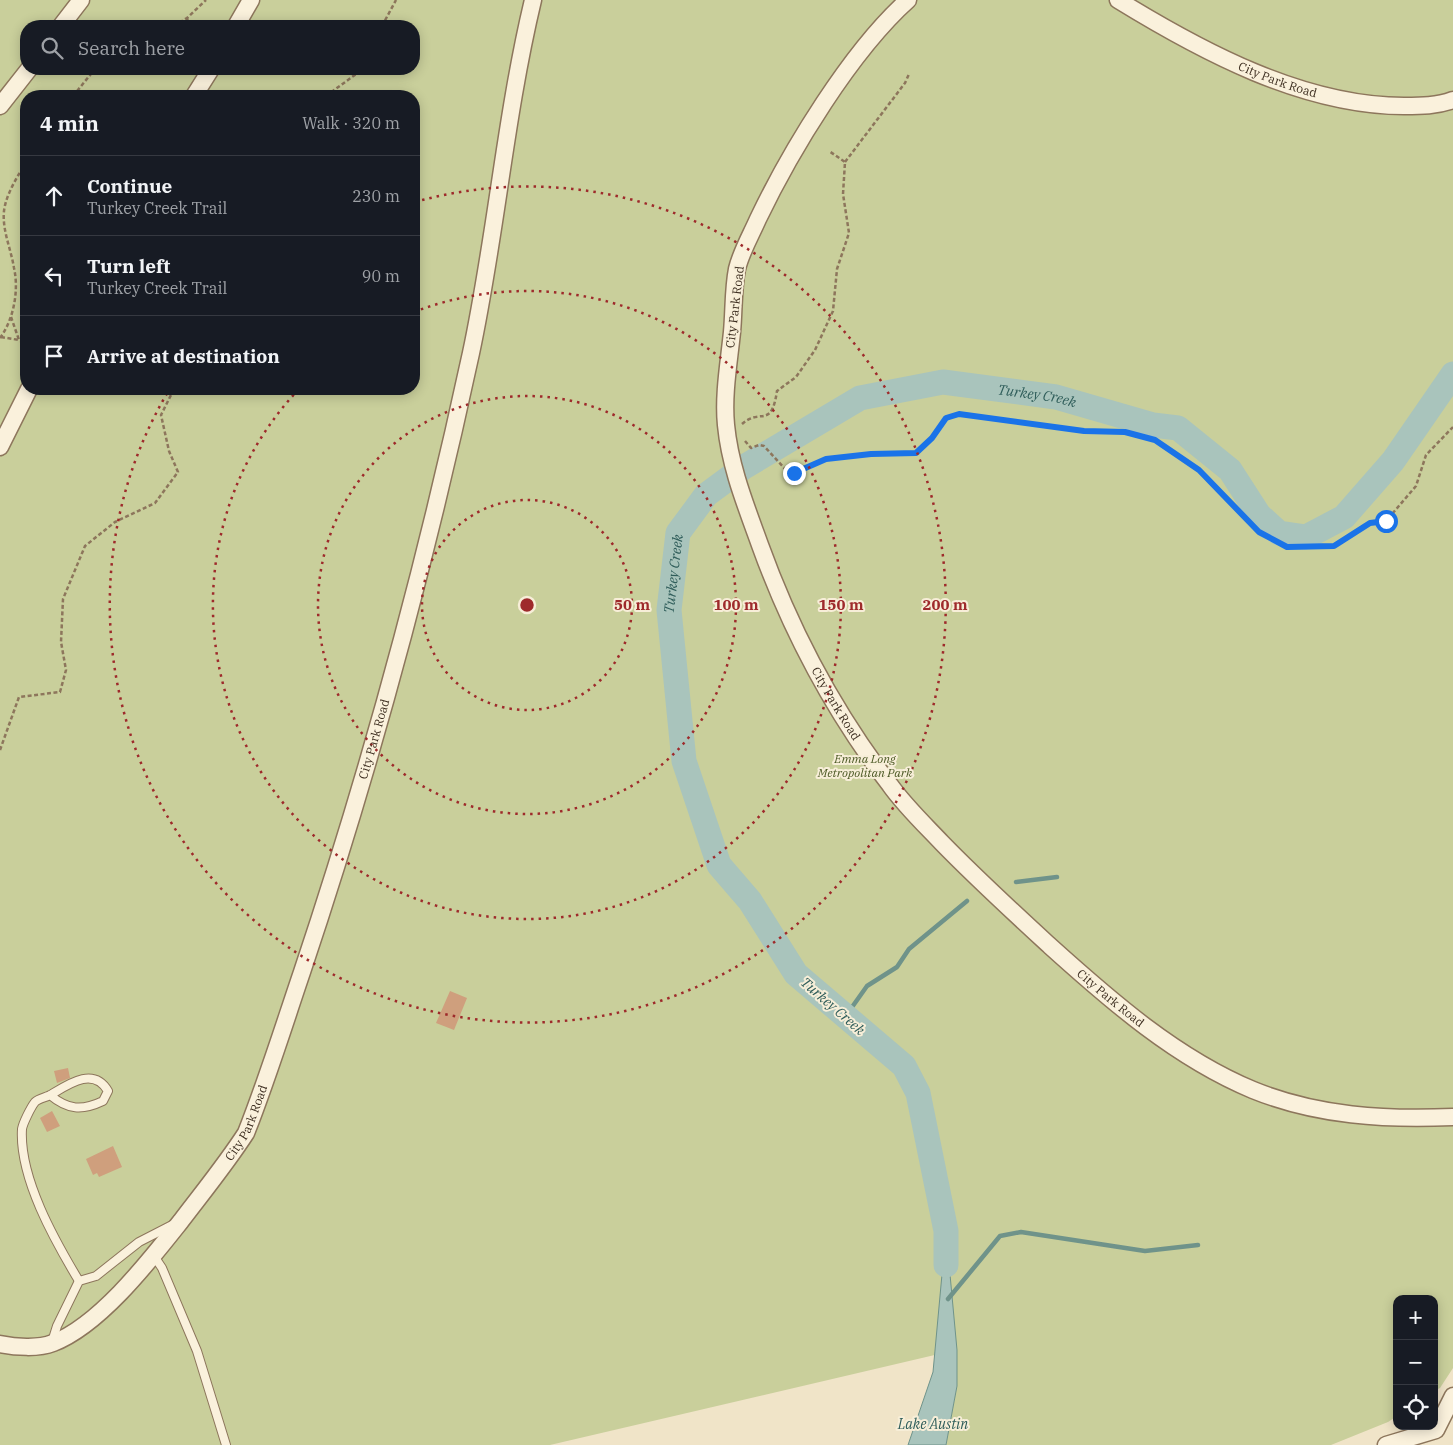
<!DOCTYPE html>
<meta charset="utf-8">
<style>
body{margin:0;font-family:"IBM Plex Serif",serif;background:#242831;color:#f1f3f6}
.controls{position:absolute;right:15px;bottom:15px;display:grid;overflow:hidden;border-radius:10px;box-shadow:0 2px 12px #0003}
.controls button{width:45px;height:45px;display:grid;place-items:center;padding:0;border:0;border-bottom:1px solid #363941;background:#171b24;color:#f1f3f6;font:25px sans-serif}
.stop{position:absolute;width:15px;height:15px;margin:-11px;border:4px solid #1a73e8;border-radius:50%;background:#fff}
.stop.end{background:#1a73e8;border-color:#fff;box-shadow:0 1px 5px #0008}
.list{margin:0;padding:0;list-style:none}
h2{display:flex;justify-content:space-between;align-items:center;height:65px;margin:0;padding:0 20px;font-size:21px}
h2 small{font-size:16px;font-weight:400;color:#9ea1a6}
.list li{display:grid;grid-template-columns:32px 1fr auto;gap:15px;align-items:center;box-sizing:border-box;height:80px;padding:0 20px;border-top:1px solid #363941}
.list b{display:block;font-size:19px;white-space:nowrap}
.list p{margin:0;font-size:16px;white-space:nowrap;color:#9ea1a6}
.list em{font-size:16px;font-style:normal;color:#9ea1a6}
.icon{flex:none;width:28px;height:28px;fill:none;stroke:currentColor;stroke-width:2;stroke-linecap:round;stroke-linejoin:round}
.map{position:relative;flex:none;width:1453px;height:1445px;overflow:hidden}
.search{position:absolute;background:#171b24;box-shadow:0 2px 12px #0003;left:20px;top:20px;width:400px;height:55px;display:flex;align-items:center;gap:12px;box-sizing:border-box;padding:0 18px;border-radius:20px;color:#9ea1a6;font-size:19px}
.panel{position:absolute;background:#171b24;box-shadow:0 2px 12px #0003;left:20px;top:90px;width:400px;height:305px;border-radius:20px}
.map>svg:first-child{display:block}
.green{fill:#c9cf9b;fill-rule:evenodd}
.water{fill:#a9c4bc;stroke:#6f938a}
.lines{fill:none;stroke-linecap:round;stroke-linejoin:round}
.stream{stroke:#6f938a;stroke-width:4.5}
.river{stroke:#a9c4bc;stroke-width:25}
.building{fill:#cf9f7d}
.service-casing{stroke:#8d765c;stroke-width:10}
.minor-casing{stroke:#8d765c;stroke-width:19}
.path{stroke:#8d765c;stroke-width:2.5;stroke-dasharray:4 2.5;stroke-linecap:butt}
.service{stroke:#faf1dc;stroke-width:8}
.minor{stroke:#faf1dc;stroke-width:16}
.route{stroke:#1a73e8;stroke-width:6}
.ring{fill:none;stroke:#9e2a2b;stroke-width:2.5;stroke-dasharray:2.5 5}
.labels{text-anchor:middle;stroke-width:4;stroke-linejoin:round;paint-order:stroke}
.street-label{font-size:12px;fill:#3d2e20;stroke:#f7eed8}
.park-label{font-size:12px;font-style:italic;fill:#4d5a26;stroke:#f7eed8}
.water-label{font-size:14px;font-style:italic;fill:#2f5d5a;stroke:#f7eed8}
.centre{fill:#9e2a2b;stroke:#f7eed8;stroke-width:2.5}
.ring-label{font-size:15px;text-anchor:middle;font-weight:bold;fill:#9e2a2b;stroke:#f7eed8;stroke-width:4;stroke-linejoin:round;paint-order:stroke}
</style>
<div class="map">
<svg width="1453" height="1445" viewBox="0 0 1453 1445">
<rect width="100%" height="100%" fill="#f0e4c8"/>
<path class="green" d="M0,0H1453V1368L1440,1388L1434,1391V1299H1397V1416L1388,1422L1331,1445H946L957,1386L956,1350L550,1445H0ZM26,26H414V69H26ZM26,96H414V389H26Z"/>
<path class="water" d="M946,1231L957,1350V1386L946,1445H908L933,1372Z"/>
<g class="lines">
<g class="stream">
<path d="M1016,882L1057,877"/>
<path d="M845,1017L867,986L897,967L909,949L967,901"/>
<path d="M948,1299L1000,1236L1021,1232L1145,1251L1198,1245"/>
</g>
<path class="river" id="s1" d="M946,1265V1231L918,1093L904,1066L796,974L750,901L719,865L684,761L669,610L678,533L706,495L744,467L860,398L943,382L1056,397L1153,425L1178,428L1230,470L1259,515L1279,533L1306,537L1344,517L1393,461L1453,374"/>
</g>
<g class="building">
<path d="M450,991L467,998L454,1030L436,1023Z"/>
<path d="M68,1068L70,1078L57,1083L54,1071Z"/>
<path d="M52,1111L60,1126L47,1132L40,1118Z"/>
<path d="M113,1146L122,1167L99,1177L97,1173L93,1175L86,1159Z"/>
</g>
<g class="lines">
<g class="service-casing">
<g id="service">
<path d="M50,1095C68,1110 82,1111 103,1101L108,1091C94,1067 70,1083 52,1094C48,1097 39,1098 35,1102C31,1107 23,1123 22,1129C19,1178 55,1241 79,1281"/>
<path d="M154,1256L162,1268L197,1351L226,1445"/>
<path d="M52,1342L57,1326L79,1281L96,1276L139,1242L174,1224"/>
</g>
</g>
<g class="minor-casing">
<g id="minor">
<path id="s2" d="M908,0C851,51 791,150 758,219C751,235 741,252 737,269C733,289 734,311 732,332C729,362 723,395 726,425C730,467 746,506 760,545C791,631 834,712 890,785C905,806 924,824 942,843C977,879 1013,912 1050,946C1111,1001 1176,1058 1253,1090C1317,1116 1385,1120 1453,1117"/>
<path id="s3" d="M1118,0C1201,51 1303,106 1404,106C1421,106 1437,106 1453,100"/>
<path d="M61,26L81,0"/>
<path d="M236,26L251,0"/>
<path d="M194,96L211,69"/>
<path d="M0,106L29,69"/>
<path d="M0,447L29,389"/>
<path id="s4" d="M0,1344C15,1347 38,1349 53,1343C100,1325 150,1260 181,1221C203,1192 226,1164 246,1133C267,1080 284,1025 302,972C370,769 426,562 471,353C496,236 505,117 533,0"/>
<path d="M1386,1445L1436,1430L1453,1396"/>
</g>
</g>
<g class="path">
<path d="M187,18L189,26"/>
<path d="M174,26L187,18L206,0"/>
<path d="M382,26L396,0"/>
<path d="M73,96L95,69"/>
<path d="M326,96L363,69"/>
<path d="M845,162L905,83L909,74"/>
<path d="M11,317L19,340L26,345"/>
<path d="M1,337L19,340"/>
<path d="M0,338C14,319 19,290 14,268C11,249 2,230 4,211C6,194 18,176 26,162"/>
<path d="M742,424C761,407 771,430 777,391L796,377L815,350L833,311L837,269L849,233L843,194L845,162L829,151"/>
<path d="M745,441L751,448L759,445L764,446L787,471L794,473L826,459L871,454L916,453L932,438L946,418L959,414L1084,431L1125,432L1155,440L1199,470L1259,532L1287,547L1334,546L1370,523L1386,521L1416,486L1426,455L1453,427"/>
<path d="M0,750L19,697L60,692L66,670L61,642L63,599L85,546L115,522L155,503L178,472L169,451L161,415L174,389"/>
</g>
<use href="#service" class="service"/>
<use href="#minor" class="minor"/>
</g>
<g class="lines">
<path class="route" d="M794,473L826,459L871,454L916,453L932,438L946,418L959,414L1084,431L1125,432L1155,440L1199,470L1259,532L1287,547L1334,546L1370,523L1386,521"/>
</g>
<g class="ring">
<circle cx="527" cy="605" r="105"/>
<circle cx="527" cy="605" r="209"/>
<path d="M414 312A314 314 0 1 1 299 389"/>
<path d="M415 202A418 418 0 1 1 169 390"/>
</g>
<g class="labels">
<g class="street-label">
<text dy="4" stroke="none"><textPath href="#s3" startOffset="179">City Park Road</textPath></text>
<text transform="translate(735 307) rotate(-83)" y="4">City Park Road</text>
<text dy="4" stroke="none"><textPath href="#s2" startOffset="779">City Park Road</textPath></text>
<text dy="4" stroke="none"><textPath href="#s4" startOffset="756">City Park Road</textPath></text>
<text dy="4" stroke="none"><textPath href="#s2" startOffset="1184">City Park Road</textPath></text>
<text dy="4" stroke="none"><textPath href="#s4" startOffset="351">City Park Road</textPath></text>
</g>
<g class="park-label">
<text x="865" y="763">Emma Long<tspan x="865" dy="14">Metropolitan Park</tspan></text>
</g>
<g class="water-label">
<text dy="5" stroke="none"><textPath href="#s1" startOffset="1229">Turkey Creek</textPath></text>
<text dy="5" stroke="none"><textPath href="#s1" startOffset="779">Turkey Creek</textPath></text>
<text transform="translate(833 1006) rotate(41)" y="5">Turkey Creek</text>
<text x="933" y="1429">Lake Austin</text>
</g>
</g>
<circle cx="527" cy="605" r="8" class="centre"/>
<g class="ring-label">
<text x="632" y="610">50 m</text>
<text x="736" y="610">100 m</text>
<text x="841" y="610">150 m</text>
<text x="945" y="610">200 m</text>
</g>
</svg>
<div class="controls">
<button>+</button>
<button>−</button>
<button><svg class="icon" aria-label="locate" viewBox="0 0 24 24"><circle cx="12" cy="12" r="6"/><path d="M12 2v4M12 18v4M2 12h4M18 12h4"/></svg></button>
</div>
<div class="stop" style="left:1386px;top:521px"></div>
<div class="stop end" style="left:794px;top:473px"></div>
<div class="search"><svg class="icon" aria-label="search" viewBox="0 0 24 24"><circle cx="10" cy="10" r="6"/><path d="M15 15l6 6"/></svg>Search here</div>
<section class="panel">
<h2>4 min<small>Walk · 320 m</small></h2>
<ul class="list">
<li><svg class="icon" aria-label="ahead" viewBox="0 0 24 24"><path d="M12 20V5M6 11l6-6 6 6"/></svg><div><b>Continue</b><p>Turkey Creek Trail</p></div><em>230 m</em></li>
<li><svg class="icon" aria-label="left" viewBox="0 0 24 24"><path d="M17 20v-9H6M10 6l-5 5 5 5"/></svg><div><b>Turn left</b><p>Turkey Creek Trail</p></div><em>90 m</em></li>
<li><svg class="icon" aria-label="arrive" viewBox="0 0 24 24"><path d="M6 21V4h12l-3 4 3 4H6"/></svg><div><b>Arrive at destination</b></div></li>
</ul>
</section>
</div>
